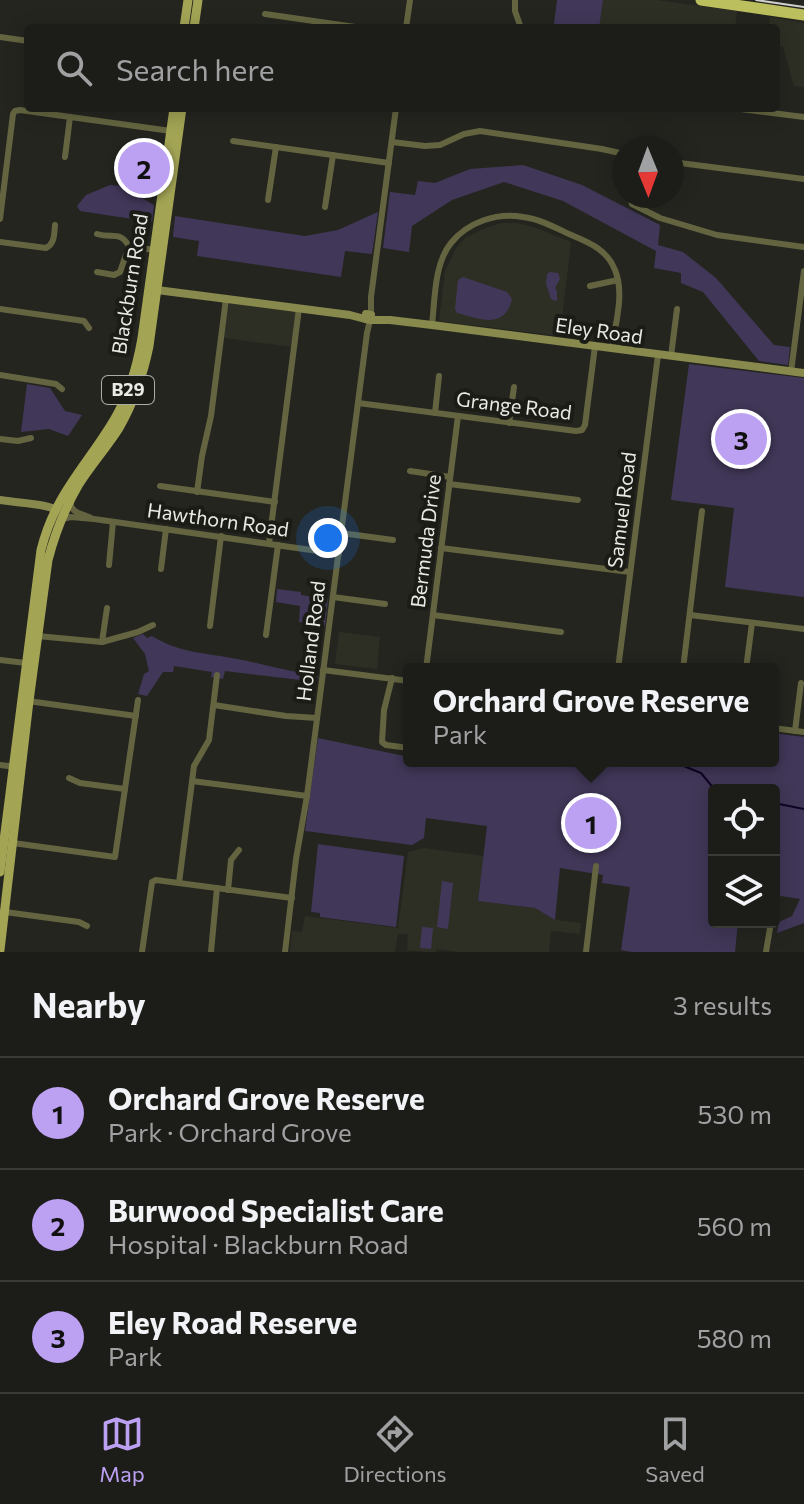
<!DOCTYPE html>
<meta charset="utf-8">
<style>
body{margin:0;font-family:Commissioner,sans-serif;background:#252521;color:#f1f3f6}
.controls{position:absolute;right:24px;bottom:24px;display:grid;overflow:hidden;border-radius:8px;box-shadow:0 4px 20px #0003}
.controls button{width:72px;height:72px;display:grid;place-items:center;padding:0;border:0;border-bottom:2px solid #3a3a37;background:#1c1c18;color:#f1f3f6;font:40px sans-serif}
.compass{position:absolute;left:612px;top:136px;width:72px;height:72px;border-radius:50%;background:#1c1c18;box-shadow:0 4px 20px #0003;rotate:179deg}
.you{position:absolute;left:328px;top:538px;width:28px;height:28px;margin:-20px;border:6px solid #fff;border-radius:50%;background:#1a73e8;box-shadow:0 0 0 12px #1a73e833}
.badge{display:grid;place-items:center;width:52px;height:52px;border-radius:50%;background:#bca0f2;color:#111;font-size:26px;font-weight:700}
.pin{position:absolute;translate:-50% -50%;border:4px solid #fff;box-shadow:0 2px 8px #0006}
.popup{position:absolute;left:403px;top:663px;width:376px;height:104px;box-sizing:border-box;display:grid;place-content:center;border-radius:8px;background:#1c1c18;filter:drop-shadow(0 2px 6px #0005);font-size:26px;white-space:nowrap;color:#a0a1a2}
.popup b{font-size:30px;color:#f1f3f6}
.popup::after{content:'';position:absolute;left:50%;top:100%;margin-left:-16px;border:16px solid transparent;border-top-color:#1c1c18}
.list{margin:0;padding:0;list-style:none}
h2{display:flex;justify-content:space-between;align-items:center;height:104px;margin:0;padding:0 32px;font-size:34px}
h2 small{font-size:26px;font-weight:400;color:#a0a1a2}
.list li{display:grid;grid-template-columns:52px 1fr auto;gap:24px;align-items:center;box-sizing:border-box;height:112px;padding:0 32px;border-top:2px solid #3a3a37}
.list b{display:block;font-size:30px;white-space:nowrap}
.list p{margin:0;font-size:26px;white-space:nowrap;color:#a0a1a2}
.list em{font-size:26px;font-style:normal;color:#a0a1a2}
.icon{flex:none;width:44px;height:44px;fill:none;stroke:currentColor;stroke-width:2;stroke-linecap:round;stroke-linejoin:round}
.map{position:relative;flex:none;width:804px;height:952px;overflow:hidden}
.search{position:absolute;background:#1c1c18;box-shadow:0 4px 20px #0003;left:24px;right:24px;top:24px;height:88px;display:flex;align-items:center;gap:20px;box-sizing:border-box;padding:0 28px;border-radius:8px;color:#a0a1a2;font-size:30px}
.sheet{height:440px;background:#1c1c18}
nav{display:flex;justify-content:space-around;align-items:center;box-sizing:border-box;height:112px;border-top:2px solid #3a3a37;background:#1c1c18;font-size:22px;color:#a0a1a2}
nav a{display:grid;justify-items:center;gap:4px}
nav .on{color:#bca0f2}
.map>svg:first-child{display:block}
.built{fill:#2e2f24}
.green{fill:#413758}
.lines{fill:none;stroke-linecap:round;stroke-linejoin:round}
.stream{stroke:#100422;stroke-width:2}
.street{stroke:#646540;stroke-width:6}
.secondary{stroke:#88894d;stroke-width:8}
.primary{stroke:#a3a555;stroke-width:9}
.highway{stroke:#bcbf5d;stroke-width:11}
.tram{stroke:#cfcfcb;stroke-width:2}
.labels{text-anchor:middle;stroke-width:8;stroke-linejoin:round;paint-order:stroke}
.shield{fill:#1c1c17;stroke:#acaca7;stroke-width:2}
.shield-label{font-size:18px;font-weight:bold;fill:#e9e9e5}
.street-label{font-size:20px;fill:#e9e9e5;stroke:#1c1c17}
</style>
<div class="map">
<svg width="804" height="952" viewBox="0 0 804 952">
<rect width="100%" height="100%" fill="#252520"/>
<g class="built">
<path d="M603,0H657L737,11L735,28H599Z"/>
<path d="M770,17L804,23V87L794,86L783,47L776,46V28H768Z"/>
<path d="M518,223L536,228L571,242L560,336L439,321L445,271L456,248L465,238L483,229L502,223Z"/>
<path d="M229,302L297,310L293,347L224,338Z"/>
<path d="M339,632L380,637L377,669L335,664Z"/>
<path d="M423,848L484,856L478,901L535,908L555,920L581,923L580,934L551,931L549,952H459L437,949L436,952H426L407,950L408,934H398L395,952H290L292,931L302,932L305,916L398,928L408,852Z"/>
</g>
<g class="green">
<path d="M557,0H603L599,28H556L557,24H554Z"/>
<path d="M523,165L582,185L660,225L658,245L683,252L716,278L774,345L790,347L788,365L759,361L703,292L681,283V273L654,268L656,251L563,201L504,182L452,200L412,226L409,252L383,248L390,192L415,195L418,181L435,183L470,169Z"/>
<path d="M110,185L122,186L154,205L152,222L80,211L77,206L86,195Z"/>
<path d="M378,212L372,254L345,251L341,277L197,256L199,241L173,237L175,216L305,236L338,230Z"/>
<path d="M550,272L558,273L560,279L555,288L557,291V300L555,301L551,299L546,284L547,274Z"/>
<path d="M463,277L507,292L512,299C505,330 479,319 457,313L455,309L458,280Z"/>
<path d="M689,364L804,378V597L725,587L734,508L671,500Z"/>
<path d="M27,384L50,388L65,411L82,415L68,436L49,429L21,432Z"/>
<path d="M277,589L301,592V595L328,599L325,626L299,622L300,606L276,602Z"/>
<path d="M143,634L147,638L152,636C179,653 207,653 237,659C264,664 291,672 318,676L317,682L225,671L223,679L211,677L212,672L174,666L173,672H163L147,696L138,694L144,674L149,671L145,654L133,638Z"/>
<path d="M773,733L804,737V923L777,933L779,922L792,916L800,899L774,895V790H714V922H738L735,952H632L621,950L630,887L602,883L603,875L560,868L555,920L535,908L478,901L487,826L426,818L424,838L412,845L305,831L318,738L409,757V761H431L459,767L461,761H773Z"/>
<path d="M318,844L404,856L396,927L320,917V913L311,912Z"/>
<path d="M442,881L453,883L448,929L437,927Z"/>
<path d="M422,927L433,928L431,949L420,948Z"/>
</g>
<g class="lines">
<g class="stream">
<path d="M671,761L701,773L715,790"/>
<path d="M774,803L804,809"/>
</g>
<g class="street">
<path d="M515,0V11L521,28"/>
<path d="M265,14L362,28"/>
<path d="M406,28L410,0"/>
<path d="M0,37L28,41"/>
<path d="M733,108L804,117"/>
<path d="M233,141L389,163"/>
<path d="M392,142L425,146L440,145L464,134L480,131L602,149L624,154"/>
<path d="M65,157L70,117"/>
<path d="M672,162L804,179"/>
<path d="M630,196L632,204L660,218L717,235L804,247"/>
<path d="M268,200L276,147"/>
<path d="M325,207L333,155"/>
<path d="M0,219L13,114L15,111L20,110L171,131"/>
<path d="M97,234C112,239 119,230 129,246L120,272L114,275L97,272"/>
<path d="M0,242L46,248C55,244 54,234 55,225"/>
<path d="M129,246L154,250"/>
<path d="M590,286L618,280"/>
<path d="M0,309L84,321L89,328"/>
<path d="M371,314V297L396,108"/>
<path d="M432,325C435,299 434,264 451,243C468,222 497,212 523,217C539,219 554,227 569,234C588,242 607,249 615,270C625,294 615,324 612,349"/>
<path d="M671,356L677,309"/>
<path d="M791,372L804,271"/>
<path d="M0,375L56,384L62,389"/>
<path d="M358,403L576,431L582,430L585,425L595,346"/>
<path d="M435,413L439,376"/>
<path d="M509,423L514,387"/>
<path d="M0,439L18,441L31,438"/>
<path d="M410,471L450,477"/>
<path d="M449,484L578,500"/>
<path d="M160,486L275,502"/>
<path d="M197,492L202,456L211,416L226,299"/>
<path d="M70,502C72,514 81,513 91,518"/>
<path d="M62,519L71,517L94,519L339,554"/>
<path d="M341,533L393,540"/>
<path d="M269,543L299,308"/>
<path d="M441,548L630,572"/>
<path d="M109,565L113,522"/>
<path d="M161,569L166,529"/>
<path d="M333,597L385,604"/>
<path d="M433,615L561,632"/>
<path d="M690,615L804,629"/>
<path d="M210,626L221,536"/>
<path d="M266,635L278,545"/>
<path d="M37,636L102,642L138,632L153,625"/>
<path d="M102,642L107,608"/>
<path d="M0,660L26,663"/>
<path d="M426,669L458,416"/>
<path d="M618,669L658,355"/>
<path d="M683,669L702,511"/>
<path d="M746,669L752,623"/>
<path d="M323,670L409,681"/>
<path d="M392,678L384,710L382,742L386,745L409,748"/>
<path d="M28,701L136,716"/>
<path d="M214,705L286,716L317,718"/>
<path d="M773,728L804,732"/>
<path d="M795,731L801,683"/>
<path d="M0,765L8,766L13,765"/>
<path d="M69,778L80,783L125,789"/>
<path d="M192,781L307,796"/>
<path d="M13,843L115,857L138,700"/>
<path d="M179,883L194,766L209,740L217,675"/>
<path d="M228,890L231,860L239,850"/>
<path d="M5,912L79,922L87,926"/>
<path d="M142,952L152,882L156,880L292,898"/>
<path d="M211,952L217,888"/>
<path d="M285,952L296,859L307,796L367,333L370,320"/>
<path d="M586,952L596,866"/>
<path d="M766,952L771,922"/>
</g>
<g class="secondary">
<path d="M157,290L350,315L365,319"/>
<path d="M366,314L371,315L370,320L366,319Z"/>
<path d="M371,320H390L432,325L804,373"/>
<path d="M0,500C16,503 42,503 55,509"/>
</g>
<g class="primary">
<path d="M184,28L188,0"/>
<path d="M194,28L198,0"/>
<path d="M0,872L41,550C55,494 86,467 114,420C129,395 137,367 142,338L174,108"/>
<path d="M0,950L29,701L48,560C55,533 65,508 79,484C91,465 107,447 119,428C134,402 143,375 149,346L182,108"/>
</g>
<path class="highway" d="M701,0L804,15"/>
<path class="tram" d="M756,0L804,7"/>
</g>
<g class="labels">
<rect class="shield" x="102" y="376" width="52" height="28" rx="6"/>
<g class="shield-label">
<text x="128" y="396">B29</text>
</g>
<g class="street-label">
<text transform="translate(130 284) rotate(-81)" y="7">Blackburn Road</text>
<text transform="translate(599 331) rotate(8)" y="7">Eley Road</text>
<text transform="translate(514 406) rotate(7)" y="7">Grange Road</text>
<text transform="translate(622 510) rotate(-83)" y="7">Samuel Road</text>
<text transform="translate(218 520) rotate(8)" y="7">Hawthorn Road</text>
<text transform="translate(426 541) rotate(-83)" y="7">Bermuda Drive</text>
<text transform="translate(311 641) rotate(-83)" y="7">Holland Road</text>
</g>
</g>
</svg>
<div class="controls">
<button><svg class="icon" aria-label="locate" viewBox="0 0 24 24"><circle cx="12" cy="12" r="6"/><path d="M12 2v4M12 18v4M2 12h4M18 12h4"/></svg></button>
<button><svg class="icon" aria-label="layers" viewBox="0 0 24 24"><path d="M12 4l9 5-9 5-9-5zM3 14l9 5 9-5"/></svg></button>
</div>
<svg class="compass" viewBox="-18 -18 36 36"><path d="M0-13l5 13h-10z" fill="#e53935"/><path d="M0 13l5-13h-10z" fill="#a0a1a2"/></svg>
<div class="you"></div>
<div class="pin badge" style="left:591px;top:823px">1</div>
<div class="popup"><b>Orchard Grove Reserve</b>Park</div>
<div class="pin badge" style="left:144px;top:168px">2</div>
<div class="pin badge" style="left:741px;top:439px">3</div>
<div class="search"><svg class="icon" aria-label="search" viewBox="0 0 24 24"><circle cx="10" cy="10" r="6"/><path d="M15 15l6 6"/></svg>Search here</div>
</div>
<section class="sheet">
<h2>Nearby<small>3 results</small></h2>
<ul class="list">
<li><span class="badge">1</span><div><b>Orchard Grove Reserve</b><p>Park · Orchard Grove</p></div><em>530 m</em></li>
<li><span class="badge">2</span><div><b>Burwood Specialist Care</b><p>Hospital · Blackburn Road</p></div><em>560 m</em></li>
<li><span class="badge">3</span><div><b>Eley Road Reserve</b><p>Park</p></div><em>580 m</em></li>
</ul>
</section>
<nav>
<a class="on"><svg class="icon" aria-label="map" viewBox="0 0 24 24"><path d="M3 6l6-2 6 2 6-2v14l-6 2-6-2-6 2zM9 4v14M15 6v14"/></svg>Map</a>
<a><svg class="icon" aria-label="directions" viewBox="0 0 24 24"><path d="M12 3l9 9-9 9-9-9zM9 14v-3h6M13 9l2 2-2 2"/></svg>Directions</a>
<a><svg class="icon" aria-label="saved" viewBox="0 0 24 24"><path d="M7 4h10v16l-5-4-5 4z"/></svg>Saved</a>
</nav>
